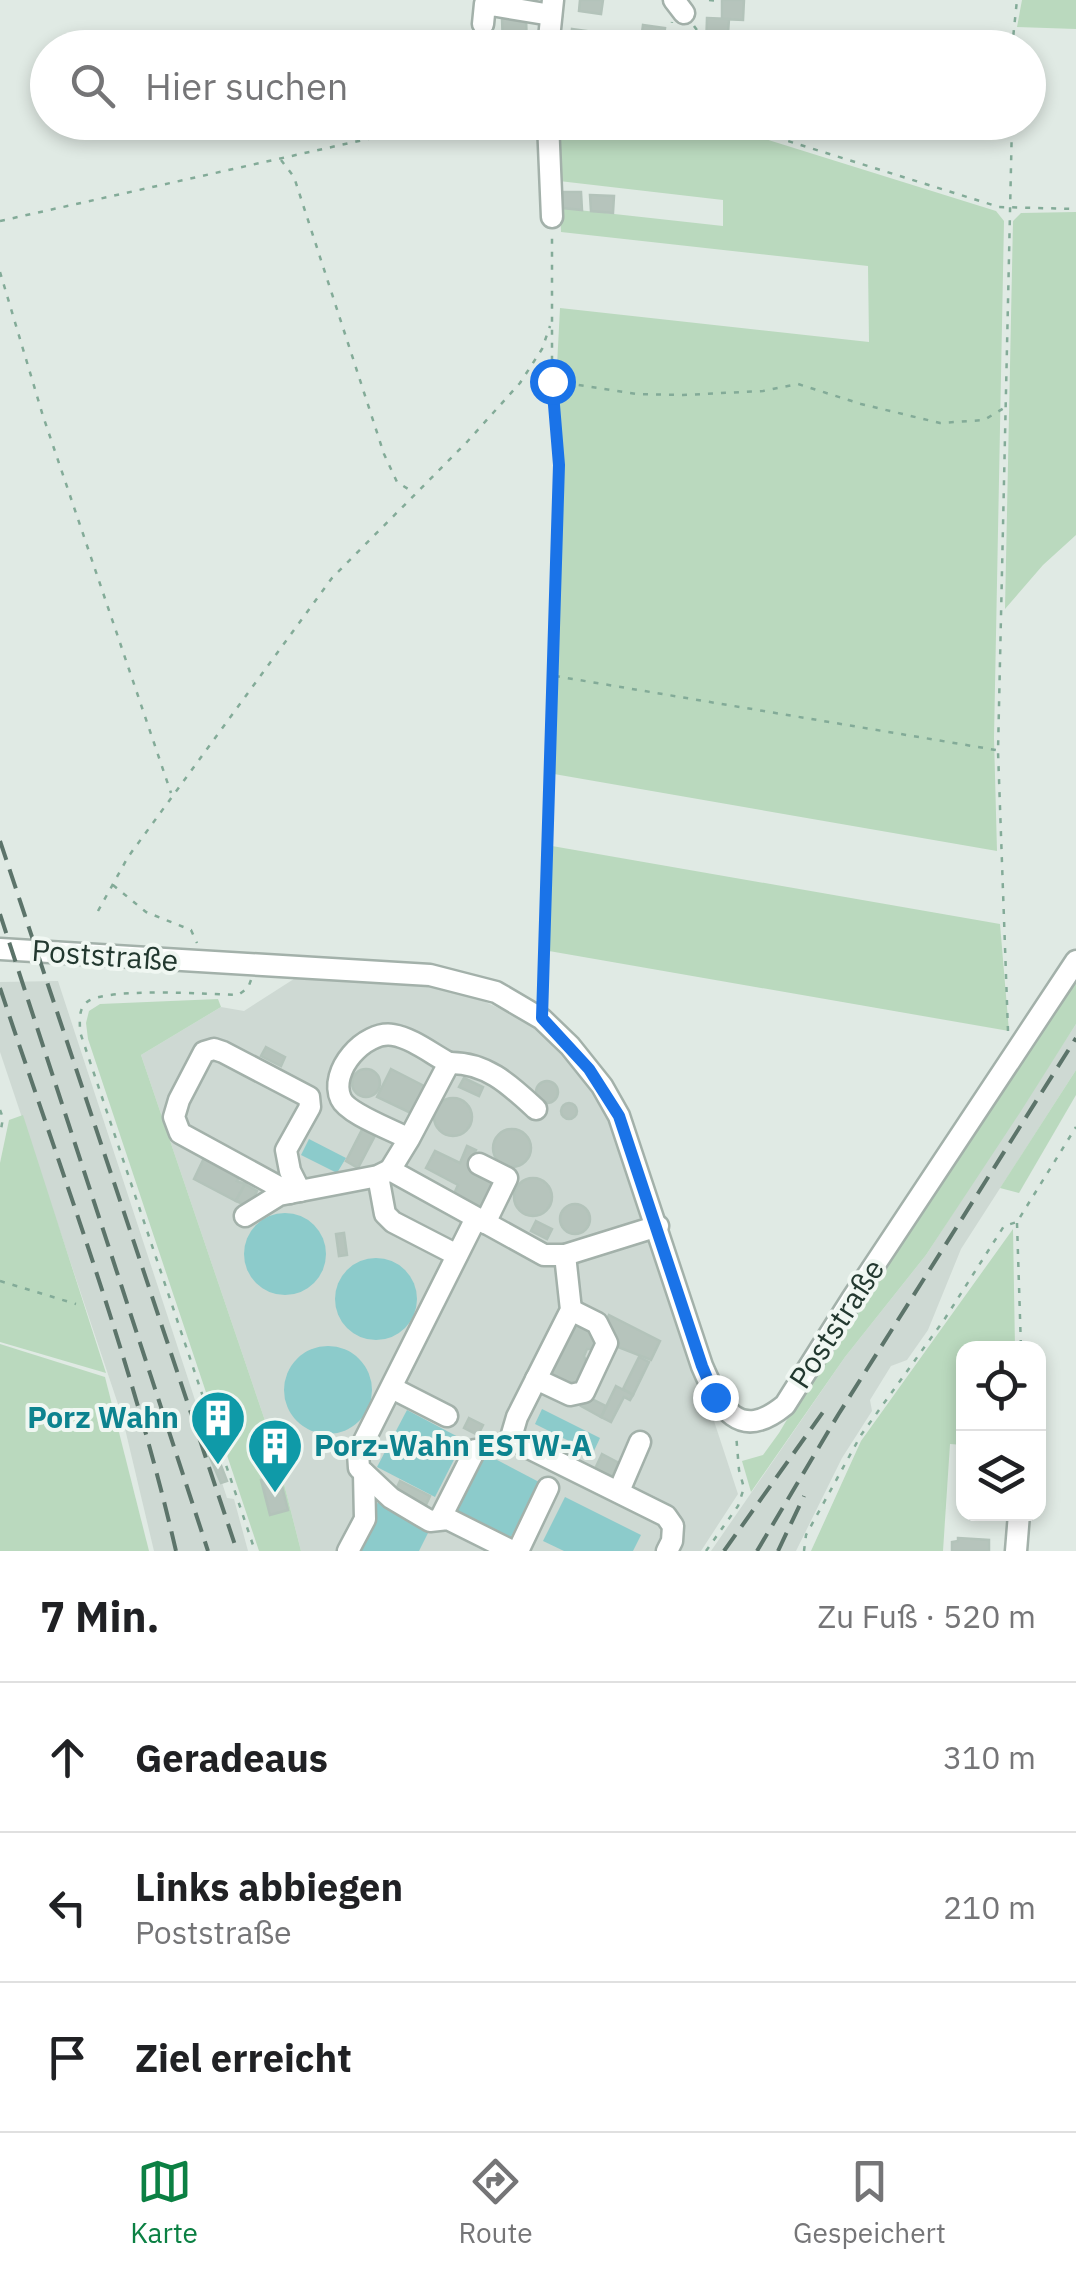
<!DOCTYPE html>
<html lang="de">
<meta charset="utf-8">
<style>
body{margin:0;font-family:"IBM Plex Sans",sans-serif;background:#f2f2f2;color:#202124}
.controls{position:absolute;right:30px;bottom:30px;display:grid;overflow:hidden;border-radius:20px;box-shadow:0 5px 15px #0003}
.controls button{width:90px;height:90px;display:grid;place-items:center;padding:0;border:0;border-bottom:2px solid #e0e0e0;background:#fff;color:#202124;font:50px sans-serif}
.stop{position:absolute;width:30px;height:30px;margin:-22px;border:8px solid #1a73e8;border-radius:50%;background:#fff}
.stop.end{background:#1a73e8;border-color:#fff;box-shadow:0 2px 10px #0008}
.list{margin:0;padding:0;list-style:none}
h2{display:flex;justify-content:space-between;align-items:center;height:130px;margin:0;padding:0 40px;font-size:42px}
h2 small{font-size:32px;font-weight:400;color:#757577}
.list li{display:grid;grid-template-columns:65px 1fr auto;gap:30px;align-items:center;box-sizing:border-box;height:150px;padding:0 40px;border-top:2px solid #e0e0e0}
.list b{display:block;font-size:38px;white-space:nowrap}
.list p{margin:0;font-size:32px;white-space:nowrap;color:#757577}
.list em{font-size:32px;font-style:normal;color:#757577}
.icon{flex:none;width:55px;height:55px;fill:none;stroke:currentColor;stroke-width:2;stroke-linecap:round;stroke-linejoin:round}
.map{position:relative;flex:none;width:1076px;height:1551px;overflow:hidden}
.search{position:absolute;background:#fff;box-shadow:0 5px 15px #0003;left:30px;right:30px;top:30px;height:110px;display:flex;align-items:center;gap:25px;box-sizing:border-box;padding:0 35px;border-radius:55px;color:#757577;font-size:38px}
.sheet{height:580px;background:#fff}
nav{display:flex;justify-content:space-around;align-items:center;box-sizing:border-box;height:140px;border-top:2px solid #e0e0e0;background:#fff;font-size:28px;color:#757577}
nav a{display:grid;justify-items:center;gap:5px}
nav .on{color:#0b8043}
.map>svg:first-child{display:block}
.built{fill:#ced9d3}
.green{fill:#bad9be}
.water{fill:#8ccbcb}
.building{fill:#b6c4bc;stroke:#b3c3ba;stroke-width:2.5}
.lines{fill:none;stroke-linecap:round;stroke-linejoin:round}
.minor-casing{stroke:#a3b1aa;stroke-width:25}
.path{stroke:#83ab98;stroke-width:2.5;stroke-dasharray:5 8;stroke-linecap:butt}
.minor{stroke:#fff;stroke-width:20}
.rail{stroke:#5c746a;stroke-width:4;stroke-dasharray:20 10;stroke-linecap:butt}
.route{stroke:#1a73e8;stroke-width:12}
.labels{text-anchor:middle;stroke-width:8;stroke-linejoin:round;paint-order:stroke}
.street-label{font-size:30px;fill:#22382f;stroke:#f0f7f2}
.culture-label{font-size:30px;font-weight:bold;fill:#0d838f;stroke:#f0f7f2;text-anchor:end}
</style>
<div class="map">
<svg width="1076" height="1551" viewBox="0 0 1076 1551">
<rect width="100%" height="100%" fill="#e0eae4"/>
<g class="built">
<path d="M297,977L420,985L472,996L528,1021L569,1057L598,1094L628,1159L738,1494L701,1551H301L277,1456L141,1055L221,1007L244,1011Z"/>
<path d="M58,981L227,1498L234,1499L248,1551H154L122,1416L0,1052V982Z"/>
<path d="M1076,1024V1070L961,1249L928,1330L907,1360L891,1366L870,1400L872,1411L842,1458L796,1551H711L845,1357L926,1255Z"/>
</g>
<g class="green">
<path d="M1022,0H1076V29L1017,27Z"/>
<path d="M724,126L996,211L1004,221L994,738L997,851L554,774L564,464L555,404L560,308L869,342L868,266L561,232L560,208L723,226V200L559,181L558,130Z"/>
<path d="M1076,212V535L1043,565L1005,609L1013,221L1021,213Z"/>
<path d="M552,846L1000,924L1009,1031L549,951Z"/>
<path d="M1076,977V1024L1021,1111L926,1255L845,1357L751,1492L742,1461L763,1455L779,1433L839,1332Z"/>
<path d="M218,999L221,1007L141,1055L277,1456L301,1551H259L88,1039L86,1023L89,1011L100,1004Z"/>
<path d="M1076,1070V1095L1019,1193L1000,1188Z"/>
<path d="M23,1115L106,1373L0,1342V1163L9,1120Z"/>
<path d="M1013,1229L1015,1348H964L963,1445L950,1444L943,1551H811L861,1441Z"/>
<path d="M0,1344L105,1377L149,1551H0Z"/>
</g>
<g class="water">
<path d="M309,1139L346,1158L337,1173L301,1155Z"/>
<circle cx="285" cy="1254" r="41"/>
<circle cx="376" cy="1299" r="41"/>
<circle cx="328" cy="1390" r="44"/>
<path d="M542,1409L600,1438L593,1453L535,1424Z"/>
<path d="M407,1410L464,1440L435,1497L377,1467Z"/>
<path d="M482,1452L539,1482L510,1539L452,1509Z"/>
<path d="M565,1497L641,1535L633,1551H564L543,1541Z"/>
<path d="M378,1502L430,1529L419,1551H352Z"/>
</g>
<g class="building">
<path d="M580,0H603L601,14L579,11Z"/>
<path d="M744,0L743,20L722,19V0Z"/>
<path d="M526,17L527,48H503L502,18Z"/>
<path d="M707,18L729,19L727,48H706Z"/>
<path d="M643,25L665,28L663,48H640Z"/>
<path d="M572,29L594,32L592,48H570Z"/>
<path d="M563,192H581L582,210L563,208Z"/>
<path d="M590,195L614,196L613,213L591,211Z"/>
<path d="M266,1047L285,1057L281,1066L261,1056Z"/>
<path d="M391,1069L426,1087L413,1114L377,1097Z"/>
<circle cx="366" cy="1083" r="14"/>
<path d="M464,1078L483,1087L479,1096L459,1087Z"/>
<circle cx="547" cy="1092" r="11"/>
<circle cx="453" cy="1117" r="19"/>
<circle cx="569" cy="1111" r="8"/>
<path d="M366,1122L379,1128L358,1168L346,1161Z"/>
<circle cx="512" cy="1148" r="19"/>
<path d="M467,1146L476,1150L469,1164L496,1177L480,1209L452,1198L458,1185L426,1168L435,1151L460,1163Z"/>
<path d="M206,1154L242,1172L237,1181L245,1184L236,1201L194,1179Z"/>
<circle cx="533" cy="1197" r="19"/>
<path d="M245,1184L257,1191L249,1207L236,1201Z"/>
<circle cx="575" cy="1219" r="15"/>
<path d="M536,1221L552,1229L547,1239L531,1231Z"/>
<path d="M344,1233L347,1255L339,1256L336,1234Z"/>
<path d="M609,1315L660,1341L651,1360L618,1347L619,1343L610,1335L613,1330L605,1323Z"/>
<path d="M572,1323L595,1328L600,1336L593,1349H587L584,1356L586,1362L575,1385L566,1386L551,1378L546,1370Z"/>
<path d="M639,1357L649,1362L633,1395L623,1389Z"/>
<path d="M616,1386L633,1395L630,1400L624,1397L611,1422L601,1417Z"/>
<path d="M586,1396L606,1406L601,1417L581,1406Z"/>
<path d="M469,1418L483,1425L478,1435L464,1428Z"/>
<path d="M215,1450L227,1481L221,1483L209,1455Z"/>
<path d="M602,1454L619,1463L612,1477L595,1469Z"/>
<path d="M279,1475L288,1510L270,1515L261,1480Z"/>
<path d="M400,1481L430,1496L425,1507L395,1492Z"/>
<path d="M958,1538L989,1540V1551H952V1542L958,1541Z"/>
</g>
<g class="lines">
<g class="minor-casing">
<g id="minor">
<path d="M674,0L684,13"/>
<path d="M483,24L485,4L551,15"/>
<path d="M548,48L553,0"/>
<path d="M548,122L552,217"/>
<path d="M0,949L430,975L496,992L542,1019L570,1046L602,1086L619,1116L702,1366C720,1408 739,1443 785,1405L852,1299L1076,961"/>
<path d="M449,1063C486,1062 510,1085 536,1109"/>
<path d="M479,1164L507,1178L485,1223"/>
<path d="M390,1170L409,1139C393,1130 348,1114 341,1099C328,1071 365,1030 393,1035C412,1038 432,1054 449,1063L409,1139"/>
<path d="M378,1176L385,1214L393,1222L457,1255"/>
<path d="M290,1193L180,1133L174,1117L179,1100L204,1052L214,1049L223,1052L309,1097L310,1107L286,1150L290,1171L300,1191"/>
<path d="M245,1216L279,1195L378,1176L390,1170L544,1255H565L658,1226"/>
<path d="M476,1218L358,1453L359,1468L391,1498L430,1521L448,1519L512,1551"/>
<path d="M565,1255L571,1310L517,1417L512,1434L523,1445L666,1516L673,1526L672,1541L667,1551"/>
<path d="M536,1379L570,1395L584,1392L607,1343L597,1323L571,1310"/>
<path d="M392,1388L447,1416"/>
<path d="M619,1491L640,1442"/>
<path d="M440,1519L475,1450"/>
<path d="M348,1551L365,1519L364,1473"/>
<path d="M518,1551L548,1488"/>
<path d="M1016,1551L1019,1514"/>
</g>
</g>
<g class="path">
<path d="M709,0L722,1"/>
<path d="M694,26L699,33L706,36"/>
<path d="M666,48L672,22"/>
<path d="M687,48L688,29"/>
<path d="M1012,48L1017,0"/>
<path d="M687,122L730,123L999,207L1076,209"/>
<path d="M565,126L629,122"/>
<path d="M281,160L294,177L384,454L397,482L413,492"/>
<path d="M0,221L408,130L532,127"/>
<path d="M0,272L43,416L171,793"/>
<path d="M553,381L637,394L683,395L763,391L798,384L861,404L940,423L984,420L1004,408"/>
<path d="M555,676L996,750"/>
<path d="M113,885L146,912L191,930L197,943"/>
<path d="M98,911L128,857L332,578L466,443L520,383L542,349L550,326"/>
<path d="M251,980L248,988L238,995C210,994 106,987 87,1002C78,1009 80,1021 80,1032L255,1551"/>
<path d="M543,997L559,465L552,404V236"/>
<path d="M1008,1031L998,751L1012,122"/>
<path d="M0,1110L3,1118L0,1135"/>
<path d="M1017,1223L1021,1348"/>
<path d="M0,1281L76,1304"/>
<path d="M706,1551L738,1506L744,1488L739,1470L736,1434"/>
<path d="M804,1551L806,1535L861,1435L944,1320L1004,1226L1017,1222L1076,1127"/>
</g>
<use href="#minor" class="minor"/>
<g class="rail">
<path d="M0,841L237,1551"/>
<path d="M0,914L208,1551"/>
<path d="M0,988C62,1174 132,1360 176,1551"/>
<path d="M724,1551L828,1405"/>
<path d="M757,1551L838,1415L1076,1038"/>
<path d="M778,1551L804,1496"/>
</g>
</g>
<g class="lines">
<path class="route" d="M552,381L559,465L542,1018L589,1069L619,1116L702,1366L715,1397"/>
</g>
<defs>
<g id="building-pin" transform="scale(2.875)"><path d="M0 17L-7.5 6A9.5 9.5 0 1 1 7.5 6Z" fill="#0f9aa8" stroke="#f0f7f2"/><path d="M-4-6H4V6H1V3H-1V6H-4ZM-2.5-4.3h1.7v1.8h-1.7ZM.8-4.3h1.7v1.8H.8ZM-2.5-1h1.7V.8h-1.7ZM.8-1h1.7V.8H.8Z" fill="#fff"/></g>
</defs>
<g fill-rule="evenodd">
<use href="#building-pin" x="218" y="1418"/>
<use href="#building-pin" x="275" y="1446"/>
</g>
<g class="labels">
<g class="street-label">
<text transform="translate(105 956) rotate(4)" y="10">Poststraße</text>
<text transform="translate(837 1324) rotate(-57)" y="10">Poststraße</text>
</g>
<g class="culture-label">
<text x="179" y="1428">Porz Wahn</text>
<text x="314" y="1456" text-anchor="start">Porz-Wahn ESTW-A</text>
</g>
</g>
</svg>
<div class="controls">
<button><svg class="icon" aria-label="locate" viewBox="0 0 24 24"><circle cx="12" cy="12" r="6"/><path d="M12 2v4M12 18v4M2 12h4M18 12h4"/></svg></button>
<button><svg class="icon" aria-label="layers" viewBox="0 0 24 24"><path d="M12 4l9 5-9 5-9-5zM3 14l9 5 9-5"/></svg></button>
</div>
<div class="stop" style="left:552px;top:381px"></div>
<div class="stop end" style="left:715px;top:1397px"></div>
<div class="search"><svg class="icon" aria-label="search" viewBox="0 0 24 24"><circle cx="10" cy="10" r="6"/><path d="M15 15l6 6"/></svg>Hier suchen</div>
</div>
<section class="sheet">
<h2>7 Min.<small>Zu Fuß · 520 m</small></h2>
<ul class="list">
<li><svg class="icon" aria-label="ahead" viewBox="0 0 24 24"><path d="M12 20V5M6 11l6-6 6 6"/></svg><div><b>Geradeaus</b></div><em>310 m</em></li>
<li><svg class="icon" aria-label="left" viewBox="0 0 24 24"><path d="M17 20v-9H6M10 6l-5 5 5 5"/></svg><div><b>Links abbiegen</b><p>Poststraße</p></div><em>210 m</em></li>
<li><svg class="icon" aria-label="arrive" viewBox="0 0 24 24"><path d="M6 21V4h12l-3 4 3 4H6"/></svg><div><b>Ziel erreicht</b></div></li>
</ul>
</section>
<nav>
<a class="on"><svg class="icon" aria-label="map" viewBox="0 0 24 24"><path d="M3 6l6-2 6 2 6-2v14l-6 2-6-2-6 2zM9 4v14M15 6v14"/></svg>Karte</a>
<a><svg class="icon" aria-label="directions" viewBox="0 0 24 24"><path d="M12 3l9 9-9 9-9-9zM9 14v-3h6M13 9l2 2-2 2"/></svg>Route</a>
<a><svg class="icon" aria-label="saved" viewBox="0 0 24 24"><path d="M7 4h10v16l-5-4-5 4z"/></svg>Gespeichert</a>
</nav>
